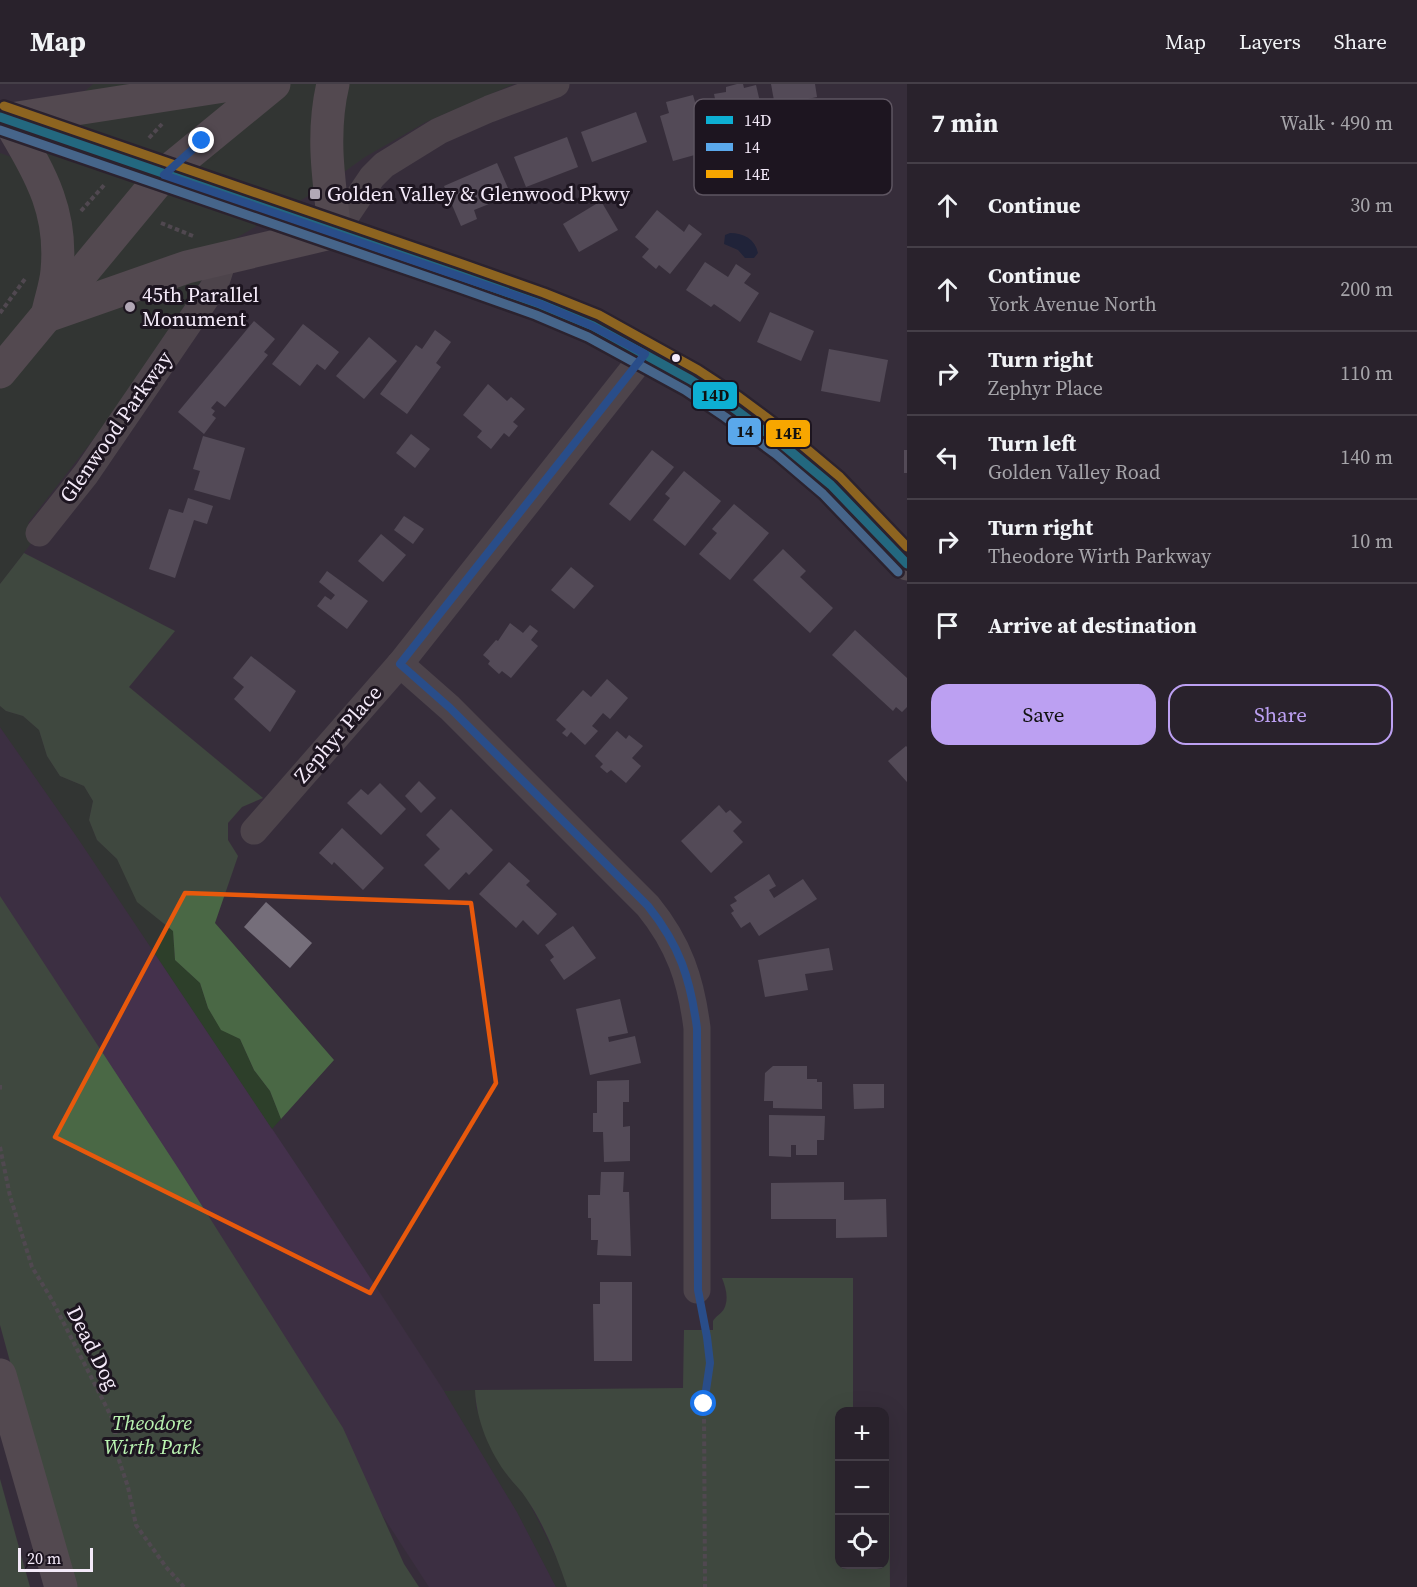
<!DOCTYPE html>
<meta charset="utf-8">
<style>
body{margin:0;font-family:"Source Serif 4",serif;background:#312a34;color:#f1f3f6}
.controls{position:absolute;right:18px;bottom:18px;display:grid;overflow:hidden;border-radius:12px;box-shadow:0 6px 24px #0002}
.controls button{width:54px;height:54px;display:grid;place-items:center;padding:0;border:0;border-bottom:2px solid #453f48;background:#29222c;color:#f1f3f6;font:30px sans-serif}
.scale{position:absolute;left:18px;bottom:15px;width:75px;box-sizing:border-box;padding-left:6px;border:3px solid #f4eaf9;border-top:0;font-size:16px;line-height:21px;white-space:nowrap;color:#f4eaf9;-webkit-text-stroke:4px #1d1520;paint-order:stroke}
.stop{position:absolute;width:18px;height:18px;margin:-14px;border:4px solid #1a73e8;border-radius:50%;background:#fff}
.stop.end{background:#1a73e8;border-color:#fff;box-shadow:0 2px 6px #0008}
.list{margin:0;padding:0;list-style:none}
h2{display:flex;justify-content:space-between;align-items:center;height:78px;margin:0;padding:0 24px;font-size:26px}
h2 small{font-size:20px;font-weight:400;color:#a5a4a9}
.list li{display:grid;grid-template-columns:39px 1fr auto;gap:18px;align-items:center;box-sizing:border-box;height:84px;padding:0 24px;border-top:2px solid #453f48}
.list b{display:block;font-size:22px;white-space:nowrap}
.list p{margin:0;font-size:20px;white-space:nowrap;color:#a5a4a9}
.list em{font-size:20px;font-style:normal;color:#a5a4a9}
.actions{display:flex;gap:12px;padding:18px 24px}
.actions a{flex:1;padding:14px 0;border:2px solid #bca0f2;border-radius:18px;text-align:center;font-size:21px;color:#bca0f2}
.actions .main{background:#bca0f2;color:#111}
.icon{flex:none;width:33px;height:33px;fill:none;stroke:currentColor;stroke-width:2;stroke-linecap:round;stroke-linejoin:round}
.map{position:relative;flex:none;width:907px;height:1503px;overflow:hidden}
header{display:flex;align-items:center;gap:36px;box-sizing:border-box;height:84px;padding:0 30px;background:#29222c;border-bottom:2px solid #453f48}
header strong{font-size:28px}
nav{display:flex;gap:33px;margin-inline-start:auto;font-size:21px}
main{display:flex}
aside{flex:1;background:#29222c}
.map>svg:first-child{display:block}
.built{fill:#44314c}
.green{fill:#2d3f2a}
.forest{fill:#4a6845}
.water{fill:#051738}
.building{fill:#756e7a}
.lines{fill:none;stroke-linecap:round;stroke-linejoin:round}
.path{stroke:#70696c;stroke-width:4;stroke-dasharray:4.5 3;stroke-linecap:butt}
.street{stroke:#696061;stroke-width:27}
.secondary{stroke:#766b6b;stroke-width:33}
.bus-1-casing{stroke:#1d1520;stroke-width:14}
.bus-2-casing{stroke:#1d1520;stroke-width:14}
.bus-3-casing{stroke:#1d1520;stroke-width:14}
.bus-1{stroke:#0dafd3;stroke-width:9}
.bus-2{stroke:#5aa8eb;stroke-width:9}
.bus-3{stroke:#f7a600;stroke-width:9}
.route{stroke:#1a73e8;stroke-width:8}
.marked{fill:none;stroke:#e8590c;stroke-width:4.5;stroke-linejoin:round}
.poi-dot{fill:#b2a8b6;stroke:#1d1520;stroke-width:2}
.bus-dot{fill:#f4eaf9;stroke:#1d1520;stroke-width:2}
.labels{text-anchor:middle;stroke-width:6;stroke-linejoin:round;paint-order:stroke}
.poi-label{font-size:21px;fill:#f4eaf9;stroke:#1d1520;text-anchor:start}
.street-label{font-size:21px;fill:#f4eaf9;stroke:#1d1520}
.park-label{font-size:21px;font-style:italic;fill:#baf4b1;stroke:#1d1520}
.key{fill:#1d1520;stroke:#5e5561;stroke-width:1.5}
.key-label{font-size:16px;fill:#f4eaf9}
.line-badge{stroke:#1d1520;stroke-width:2}
.pale-badge-label{font-size:16px;text-anchor:middle;font-weight:bold;fill:#111}
</style>
<header>
<strong>Map</strong>
<nav><a>Map</a><a>Layers</a><a>Share</a></nav>
</header>
<main>
<div class="map">
<svg width="907" height="1503" viewBox="0 0 907 1503">
<rect width="100%" height="100%" fill="#372e3b"/>
<path class="built" d="M0,643L79,756L309,1100L444,1307L517,1428L556,1503H429L0,842Z"/>
<g class="green">
<path d="M93,0H514L426,38L365,73L320,105L226,160L106,339L28,439L39,449L0,500V69L11,73Z"/>
<path d="M0,622L6,627L23,632L39,646L47,672L60,692L84,702L93,717L89,736L97,756L117,775L138,818L173,847L175,876L200,899L208,924L221,945L240,955L254,986L270,1007L281,1035L272,1045L79,756L0,643Z"/>
<path d="M475,1306L476,1324L507,1391L526,1413L545,1450L559,1479L567,1503H556L517,1428L444,1307Z"/>
</g>
<g class="forest">
<path d="M24,469L175,547L129,603L263,714L242,723L228,739V756L238,772L215,839L334,976L281,1035L270,1007L254,986L240,955L221,946L208,924L200,899L175,876L173,847L137,818L117,775L97,756L89,736L93,717L84,702L60,692L47,672L39,646L23,632L6,627L0,622V500Z"/>
<path d="M0,812L178,1084L343,1344L404,1480L419,1503H75L51,1427L0,1241Z"/>
<path d="M722,1194H853V1327L840,1328V1480H884V1365H889L890,1503H567C557,1473 544,1440 526,1414C521,1406 514,1400 508,1392C490,1369 476,1336 475,1306L683,1304L684,1246H713V1237C716,1232 721,1230 724,1225C729,1215 726,1204 722,1194Z"/>
<path d="M0,1395L30,1503H0Z"/>
</g>
<path class="water" d="M730,149C744,149 755,155 758,169L754,174H745L738,166L724,160L725,151Z"/>
<g class="building">
<path d="M737,0H743L744,4L756,1L767,48L753,51L751,45L723,51L714,10L726,8V3Z"/>
<path d="M771,0H815L817,13L775,22Z"/>
<path d="M693,11L709,67L673,77L660,32L669,29L666,18Z"/>
<path d="M636,28L647,58L592,78L581,48Z"/>
<path d="M567,53L578,83L526,103L514,73Z"/>
<path d="M497,79L511,111L474,126L477,135L461,142L444,102Z"/>
<path d="M601,117L618,146L579,168L563,140Z"/>
<path d="M657,126L684,148L689,140L702,150L670,190L659,181L656,185L642,173L649,165L635,153Z"/>
<path d="M705,178L728,193L736,180L751,190L744,199L759,209L740,238L714,220L711,223L686,206Z"/>
<path d="M770,228L814,247L801,277L757,258Z"/>
<path d="M254,237L275,255L264,268L268,271L225,323L217,317L211,324L215,327L212,331L216,334L204,350L178,328Z"/>
<path d="M303,240L339,268L325,286L317,280L300,302L272,280Z"/>
<path d="M435,246L451,258L436,279L441,283L407,330L380,310L416,261L422,265Z"/>
<path d="M369,253L397,277L364,315L336,292Z"/>
<path d="M829,265L888,276L880,318L821,307Z"/>
<path d="M488,300L507,317L511,313L525,325L513,338L518,342L509,353L504,349L491,365L477,353L482,347L463,331Z"/>
<path d="M411,350L430,365L415,384L396,369Z"/>
<path d="M203,352L245,364L230,416L194,406L200,387L193,385Z"/>
<path d="M652,366L674,383L630,437L609,420Z"/>
<rect x="904" y="366" width="3" height="23"/>
<path d="M684,387L721,417L685,462L653,436L670,414L665,410Z"/>
<path d="M188,414L213,422L207,440L194,436L175,494L149,485L169,425L183,429Z"/>
<path d="M734,420L769,449L730,496L699,470L717,449L712,445Z"/>
<path d="M404,432L424,445L413,460L394,446Z"/>
<path d="M381,450L406,471L383,498L358,477Z"/>
<path d="M783,465L806,487L800,493L833,524L810,549L753,496Z"/>
<path d="M571,483L594,502L574,525L551,506Z"/>
<path d="M327,487L368,517L347,545L317,522L325,512L331,516L335,511L319,498Z"/>
<path d="M510,539L523,549L530,541L538,547L531,556L538,562L511,594L502,587L499,590L488,580L490,577L483,571L496,556L498,557Z"/>
<path d="M855,546L907,594V623L902,628L896,623L893,627L832,571Z"/>
<path d="M251,572L296,607L270,648L234,615L244,603L233,594Z"/>
<path d="M607,595L628,614L610,635L603,629L592,642L598,647L585,661L571,648L567,653L562,649L566,645L556,636L583,606L591,613Z"/>
<path d="M617,647L626,655L629,651L643,662L632,674L641,682L626,699L611,686L607,689L600,683L603,680L595,672Z"/>
<path d="M906,662L907,663V698L888,677Z"/>
<path d="M419,697L436,714L421,729L405,712Z"/>
<path d="M380,699L406,725L381,751L347,719L361,705L368,711Z"/>
<path d="M719,721L726,729L730,726L742,738L733,747L743,758L711,789L681,757Z"/>
<path d="M451,725L493,766L469,791L466,788L449,806L424,781L440,765L426,751Z"/>
<path d="M342,744L384,784L363,806L334,778L332,781L319,769Z"/>
<path d="M509,778L530,797L526,801L557,830L538,851L523,836L516,844L479,810Z"/>
<path d="M769,790L776,802L769,806L774,814L803,795L817,815L759,852L750,838L741,844L731,829L734,827L730,821L737,817L734,813Z"/>
<path d="M266,818L312,859L290,884L244,843Z"/>
<path d="M573,842L596,874L564,896L550,876L554,873L545,861Z"/>
<path d="M829,864L833,886L805,890L808,906L765,913L758,876Z"/>
<path d="M620,915L628,949L608,953L609,958L635,952L641,979L590,991L576,925Z"/>
<path d="M773,982H807V995H817V998H822V1025L773,1024V1017H764L765,989Z"/>
<path d="M629,996V1018H623V1043L630,1042V1077L604,1078L603,1048H593V1029H597V997Z"/>
<path d="M853,1000H884V1024L854,1025Z"/>
<path d="M769,1031L825,1032L824,1056H817V1071H796V1061H791V1073L769,1072Z"/>
<path d="M601,1088H624L623,1108H629L631,1172L597,1171L598,1156H591V1134H588V1111H600Z"/>
<path d="M844,1098V1116L886,1115L887,1153L836,1154V1135H771V1099Z"/>
<path d="M600,1198H632V1277H594L593,1220H600Z"/>
</g>
<g class="lines">
<g class="path">
<path d="M149,54L162,40"/>
<path d="M81,127L106,99"/>
<path d="M161,139L193,152"/>
<path d="M0,229L25,195"/>
<path d="M0,1001V1007"/>
<path d="M0,1063L10,1112L32,1183L52,1216L115,1340L116,1367L128,1403L136,1441L166,1483L184,1503"/>
<path d="M702,1231L710,1279L704,1320L705,1503"/>
</g>
<g class="street">
<path d="M335,148L372,93L384,81L439,47L489,25L556,0"/>
<path d="M39,449L86,390L215,201L224,173"/>
<path d="M400,580L450,624L648,822C679,860 691,896 697,944V1206"/>
<path d="M254,747L400,580L645,270"/>
</g>
<g class="secondary">
<path d="M333,0C321,50 329,98 335,148"/>
<path d="M0,33L461,192L540,220L593,242L691,296L732,323L783,361L831,401L907,480"/>
<path d="M8,35C38,87 63,124 57,187C56,200 51,214 48,228"/>
<path d="M11,35L237,0"/>
<path d="M47,232L187,183L335,148"/>
<path d="M0,288L163,91L274,0"/>
<path d="M0,1291L61,1503"/>
</g>
<g class="bus-1-casing">
<path id="bus-1" d="M0,33L461,192L540,220L593,242L691,296L732,323L783,361L831,401L907,480"/>
</g>
<g class="bus-2-casing">
<path id="bus-2" d="M0,46L457,203L536,231L588,253L685,306L725,333L776,370L823,410L898,488"/>
</g>
<g class="bus-3-casing">
<path id="bus-3" d="M4,22L465,181L544,209L599,231L698,286L739,313L790,351L840,393L907,463"/>
</g>
<use href="#bus-1" class="bus-1"/>
<use href="#bus-2" class="bus-2"/>
<use href="#bus-3" class="bus-3"/>
</g>
<g class="lines">
<path class="route" d="M202,57L164,91L540,220L592,242L645,270L400,580L450,624L648,822C680,862 690,894 697,944L698,1206L707,1253L710,1279L704,1320"/>
</g>
<path d="M0 0H907V1503H0ZM185,809L471,819L496,999L370,1209L55,1053Z" fill="#372e3b" fill-opacity=".55" fill-rule="evenodd"/>
<path class="marked" d="M185,809L471,819L496,999L370,1209L55,1053Z"/>
<g class="poi-dot">
<rect x="309" y="104" width="12" height="12" rx="3"/>
<circle cx="130" cy="223" r="6"/>
</g>
<circle class="bus-dot" cx="676" cy="274" r="5"/>
<g class="labels">
<g class="poi-label">
<text x="327" y="117">Golden Valley &amp; Glenwood Pkwy</text>
<text x="142" y="218">45th Parallel<tspan x="142" dy="24">Monument</tspan></text>
</g>
<g class="street-label">
<text transform="translate(116 343) rotate(-55)" y="7">Glenwood Parkway</text>
<text transform="translate(338 650) rotate(-49)" y="7">Zephyr Place</text>
<text transform="translate(93 1264) rotate(63)" y="7">Dead Dog</text>
</g>
<g class="park-label">
<text x="152" y="1346">Theodore<tspan x="152" dy="24">Wirth Park</tspan></text>
</g>
</g>
<rect x="694" y="15" width="198" height="96" rx="9" class="key"/>
<rect x="706" y="32" width="27" height="8" fill="#0dafd3"/>
<rect x="706" y="59" width="27" height="8" fill="#5aa8eb"/>
<rect x="706" y="86" width="27" height="8" fill="#f7a600"/>
<g class="key-label">
<text x="744" y="42">14D</text>
<text x="744" y="69">14</text>
<text x="744" y="96">14E</text>
</g>
<g class="line-badge">
<rect x="692" y="297" width="46" height="29" rx="6" fill="#0dafd3"/>
<rect x="727" y="333" width="35" height="29" rx="6" fill="#5aa8eb"/>
<rect x="765" y="335" width="46" height="29" rx="6" fill="#f7a600"/>
</g>
<g class="pale-badge-label">
<text x="715" y="317">14D</text>
<text x="745" y="353">14</text>
<text x="788" y="355">14E</text>
</g>
</svg>
<div class="controls">
<button>+</button>
<button>−</button>
<button><svg class="icon" aria-label="locate" viewBox="0 0 24 24"><circle cx="12" cy="12" r="6"/><path d="M12 2v4M12 18v4M2 12h4M18 12h4"/></svg></button>
</div>
<div class="scale">20 m</div>
<div class="stop" style="left:704px;top:1320px"></div>
<div class="stop end" style="left:202px;top:57px"></div>
</div>
<aside>
<h2>7 min<small>Walk · 490 m</small></h2>
<ul class="list">
<li><svg class="icon" aria-label="ahead" viewBox="0 0 24 24"><path d="M12 20V5M6 11l6-6 6 6"/></svg><div><b>Continue</b></div><em>30 m</em></li>
<li><svg class="icon" aria-label="ahead" viewBox="0 0 24 24"><path d="M12 20V5M6 11l6-6 6 6"/></svg><div><b>Continue</b><p>York Avenue North</p></div><em>200 m</em></li>
<li><svg class="icon" aria-label="right" viewBox="0 0 24 24"><path d="M7 20v-9h11M14 6l5 5-5 5"/></svg><div><b>Turn right</b><p>Zephyr Place</p></div><em>110 m</em></li>
<li><svg class="icon" aria-label="left" viewBox="0 0 24 24"><path d="M17 20v-9H6M10 6l-5 5 5 5"/></svg><div><b>Turn left</b><p>Golden Valley Road</p></div><em>140 m</em></li>
<li><svg class="icon" aria-label="right" viewBox="0 0 24 24"><path d="M7 20v-9h11M14 6l5 5-5 5"/></svg><div><b>Turn right</b><p>Theodore Wirth Parkway</p></div><em>10 m</em></li>
<li><svg class="icon" aria-label="arrive" viewBox="0 0 24 24"><path d="M6 21V4h12l-3 4 3 4H6"/></svg><div><b>Arrive at destination</b></div></li>
</ul>
<div class="actions"><a class="main">Save</a><a>Share</a></div>
</aside>
</main>
